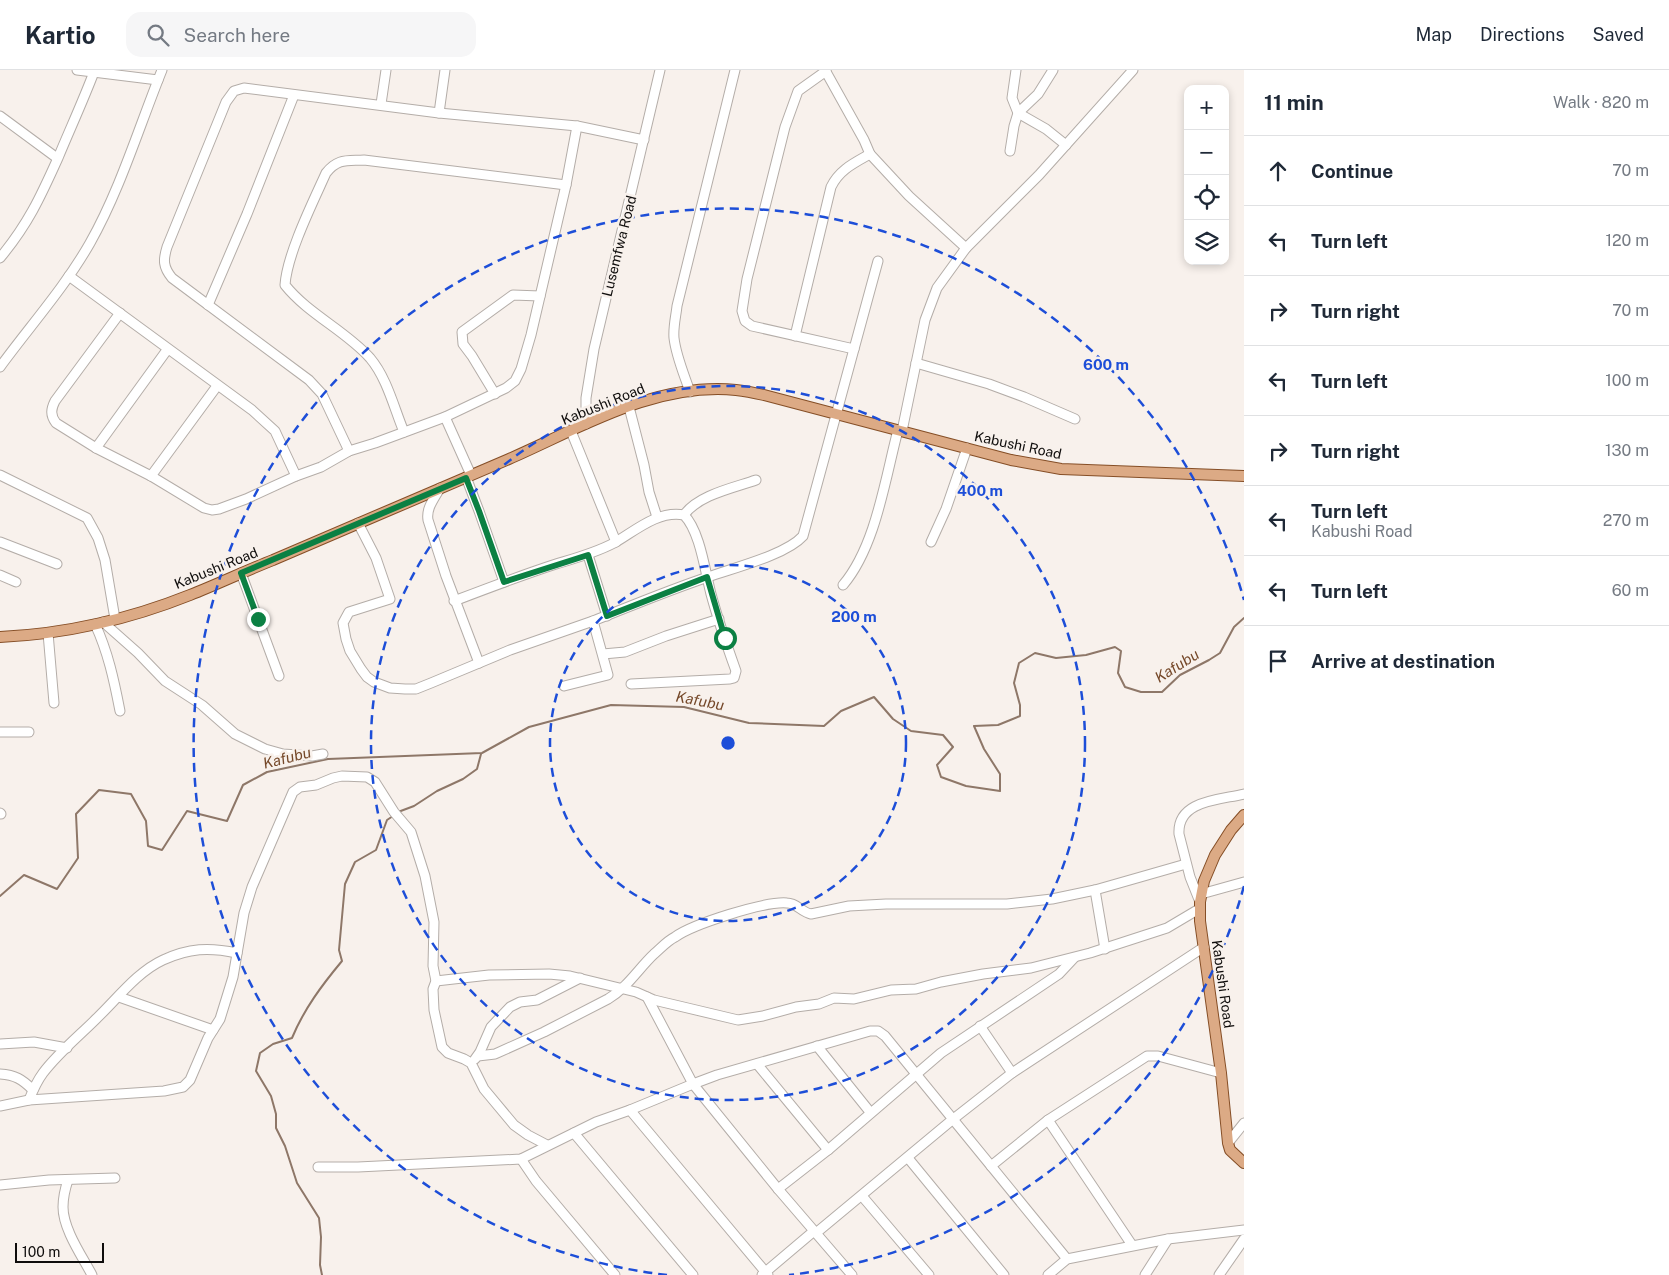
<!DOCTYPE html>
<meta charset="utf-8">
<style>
body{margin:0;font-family:"Public Sans",sans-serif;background:#f6f6f7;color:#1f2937}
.controls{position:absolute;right:15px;top:15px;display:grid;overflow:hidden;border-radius:10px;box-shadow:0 2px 8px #0003}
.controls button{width:45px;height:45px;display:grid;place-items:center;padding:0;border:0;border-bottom:1px solid #e0e1e3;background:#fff;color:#1f2937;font:25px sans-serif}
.scale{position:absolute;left:15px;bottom:12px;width:89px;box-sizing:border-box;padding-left:5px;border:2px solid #0f0d0c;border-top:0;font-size:14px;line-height:18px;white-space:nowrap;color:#0f0d0c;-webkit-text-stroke:4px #f8f1ec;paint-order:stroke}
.stop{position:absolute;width:15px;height:15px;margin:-11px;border:4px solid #0b8043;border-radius:50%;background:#fff}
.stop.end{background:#0b8043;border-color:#fff;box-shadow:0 1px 5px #0008}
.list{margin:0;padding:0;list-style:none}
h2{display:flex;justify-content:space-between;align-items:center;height:65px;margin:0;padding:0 20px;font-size:21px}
h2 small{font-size:16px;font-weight:400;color:#747a83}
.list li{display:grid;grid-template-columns:32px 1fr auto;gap:15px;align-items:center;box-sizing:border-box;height:70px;padding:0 20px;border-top:1px solid #e0e1e3}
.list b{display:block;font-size:19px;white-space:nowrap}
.list p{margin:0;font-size:16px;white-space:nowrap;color:#747a83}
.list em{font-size:16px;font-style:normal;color:#747a83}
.icon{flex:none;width:28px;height:28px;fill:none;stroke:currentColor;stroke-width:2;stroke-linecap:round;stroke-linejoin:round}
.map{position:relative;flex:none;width:1244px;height:1205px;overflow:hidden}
header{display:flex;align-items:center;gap:30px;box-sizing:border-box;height:70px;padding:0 25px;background:#fff;border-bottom:1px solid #e0e1e3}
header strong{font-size:24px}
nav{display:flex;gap:28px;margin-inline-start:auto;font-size:18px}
.search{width:350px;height:45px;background:#f6f6f7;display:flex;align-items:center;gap:12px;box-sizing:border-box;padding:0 18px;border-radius:15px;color:#747a83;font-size:19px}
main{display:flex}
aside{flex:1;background:#fff}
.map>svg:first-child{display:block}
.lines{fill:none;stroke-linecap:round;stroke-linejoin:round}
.stream{stroke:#8e7768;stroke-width:2}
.minor-casing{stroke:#b4ada8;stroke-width:11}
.major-casing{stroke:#854e26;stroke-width:12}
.minor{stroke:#fff;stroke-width:9}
.major{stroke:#dcaa85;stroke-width:10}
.route{stroke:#0b8043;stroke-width:6}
.ring{fill:none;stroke:#1d4ed8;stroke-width:2.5;stroke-dasharray:9 6}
.labels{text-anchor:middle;stroke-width:5;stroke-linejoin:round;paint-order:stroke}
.street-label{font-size:14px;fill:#0f0d0c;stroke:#f8f1ec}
.water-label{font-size:15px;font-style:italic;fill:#754829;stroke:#f8f1ec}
.centre{fill:#1d4ed8;stroke:#f8f1ec;stroke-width:2.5}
.ring-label{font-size:15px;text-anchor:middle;font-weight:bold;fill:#1d4ed8;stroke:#f8f1ec;stroke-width:5;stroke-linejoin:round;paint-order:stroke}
</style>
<header>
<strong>Kartio</strong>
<div class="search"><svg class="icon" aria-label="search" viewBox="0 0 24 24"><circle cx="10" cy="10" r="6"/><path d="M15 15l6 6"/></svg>Search here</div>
<nav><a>Map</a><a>Directions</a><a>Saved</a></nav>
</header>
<main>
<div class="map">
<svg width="1244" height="1205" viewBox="0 0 1244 1205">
<rect width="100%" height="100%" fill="#f8f1ec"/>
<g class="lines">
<g class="stream">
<path d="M398,742L414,736L437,721L463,709L477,699L481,684"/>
<path d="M0,826L24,805L57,819L78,788L76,744L99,720L131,724L146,751L148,776L162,780L187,741L227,751L243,715L267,702L328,689L482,683L529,657L611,635L684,637L749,653L824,656L841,641L874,627L893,649L911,661L943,665L953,677L937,695L941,707L966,716L1000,721V704L984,679L974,656L998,655L1020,646V635L1014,613L1019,593L1035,583L1056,588L1086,585L1115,577L1121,581L1118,603L1125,617L1141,622H1162L1180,605L1209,590L1220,583L1234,557L1244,548"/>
<path d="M322,1205L320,1195L321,1167L319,1148L297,1113L285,1076L276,1058V1044L271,1026L256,1001L260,983L273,974L292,968C304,939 322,915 342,891L339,880L345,814L355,792L376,780L387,750L393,746"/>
</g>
<g class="minor-casing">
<g id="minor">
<path d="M77,0L158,10"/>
<path d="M825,0L864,70L870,84L909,126L966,178"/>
<path d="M1016,0L1012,28L1018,43L1046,59L1066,75"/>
<path d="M826,1L798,21L785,57L747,209L742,241L745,251L752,256L854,279"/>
<path d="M381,34L386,0"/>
<path d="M439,43L445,0"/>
<path d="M0,46L57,88"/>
<path d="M1010,81L1014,56L1018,43L1038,24L1053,0"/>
<path d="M0,188C28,154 40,128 58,88C70,59 83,31 94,2"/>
<path d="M69,206L252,340L275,361L296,406"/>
<path d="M208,235L247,144L294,25"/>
<path d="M120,243L55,331C51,339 50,345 56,353L96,378L151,406L204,438L212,440L219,439L246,429L296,406L321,397L349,381L375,373L445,347L506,318L515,311L521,299L531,265L566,115L577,56"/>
<path d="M795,266L831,117C839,100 854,93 870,84"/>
<path d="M916,293L989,314L1024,327L1075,349"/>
<path d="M0,297C30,256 65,217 90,173C120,120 139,57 162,0"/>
<path d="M690,322C684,304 676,286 674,268C673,257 676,246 677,236L735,0"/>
<path d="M495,324L472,286L463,274L462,262L513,225L540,226"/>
<path d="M629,337L644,395L649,422L657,447"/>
<path d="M445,347L471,405"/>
<path d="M586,354V328L594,279L660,0"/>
<path d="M571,361L616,472"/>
<path d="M902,361L925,250L937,218L966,178L1039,105L1133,0"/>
<path d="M404,362C394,338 387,308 370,288C346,261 308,244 285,215C287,184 313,132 326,103C338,88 347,91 364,90L566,115"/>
<path d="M96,378L167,280"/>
<path d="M349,381L322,324L309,310L172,208C163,197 163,190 167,177L226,32L234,21L244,18L439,43L577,56L644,70"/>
<path d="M0,405L87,448L98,468L105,490L115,549"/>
<path d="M151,406L217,316"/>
<path d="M466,407L479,441L504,512"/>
<path d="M440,418C434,429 426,438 428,450L446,506L479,593"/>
<path d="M684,445C698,425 733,418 756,410"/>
<path d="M358,453L376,488L390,529L349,542L343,553L346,569L350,581L361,599L367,607L374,612L390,618L405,619H416L431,613L510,580L593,551"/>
<path d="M0,472L57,494"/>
<path d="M931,472L946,439L967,378"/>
<path d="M588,485L607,546"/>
<path d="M241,503L279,606"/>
<path d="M0,505L16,512"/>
<path d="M843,515C876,476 885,409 898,360"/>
<path d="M454,531C488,518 522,505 556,494C576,488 595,483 614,473C635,461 658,440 684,445C700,461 705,501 711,524C718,550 727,576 736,601L734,608L730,609L631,614"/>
<path d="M103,552L138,583L165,611L202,635L235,664L265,679L283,684L312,686L323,684"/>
<path d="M95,554C108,582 114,610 120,641"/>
<path d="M48,563L54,633"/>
<path d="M603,584L625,582L666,566L719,549"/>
<path d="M564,616L608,605L593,551C631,536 669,520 708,507C733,498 786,485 803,466L878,191"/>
<path d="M0,662H29"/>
<path d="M0,743L1,744"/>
<path d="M1201,824L1244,812"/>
<path d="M1200,832L1190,807L1179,764C1177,730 1220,730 1244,724"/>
<path d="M1105,879L1095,820L1186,794"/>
<path d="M436,911L489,905L549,904L570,906L636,922L654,930L738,950L763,946L796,937L819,934L834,928L854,929L891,920L916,919L941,912L983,904L1031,898L1090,883L1167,858L1199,839"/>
<path d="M119,927L213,960"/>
<path d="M647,927L693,1014L778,1119L852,1205"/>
<path d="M980,956L1012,1003"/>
<path d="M0,974L34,972L67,978"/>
<path d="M817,976L870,1042"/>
<path d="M478,986L495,984L544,962L608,929C627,918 639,898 654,884C661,878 667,871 675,867C693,854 765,831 787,833C797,833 801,842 811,844L849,836L886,834H1007L1052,829L1095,820"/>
<path d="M475,989L480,982L491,957L510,937L520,932L537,930L580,908"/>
<path d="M757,994L828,1080"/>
<path d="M0,1004C15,1005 22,1009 33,1020"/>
<path d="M29,1030C33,1020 37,1011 43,1003C58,983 79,966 97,948C117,929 137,902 163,890C189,878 209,877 237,883"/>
<path d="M0,1036L29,1030L164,1021L183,1017L190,1010L208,968L220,949L233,907L244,843L252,817L293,722L300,717L316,715L333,708L342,706L367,707L375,712L394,742L411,762L425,806L434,852L433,896L436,911L433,919L434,940L442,977L448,983L464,989L471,993L484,1019L514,1055L528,1065L547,1075"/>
<path d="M630,1040L768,1205"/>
<path d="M1048,1050L1132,1175"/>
<path d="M574,1063L693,1205"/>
<path d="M1228,1073L1244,1053"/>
<path d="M908,1088L1004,1205"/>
<path d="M521,1089L536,1111L615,1205"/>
<path d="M991,1096L1048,1050L1147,986H1158L1221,1003"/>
<path d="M318,1097H358L521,1089L596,1052L630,1040L693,1014L717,1005L870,961H878L885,966L1067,1189"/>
<path d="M68,1110C65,1119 63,1127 63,1137C63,1159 82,1186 92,1205"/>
<path d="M0,1115L49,1110L115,1108"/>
<path d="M778,1119L828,1080L941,983L1059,904L1074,888"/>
<path d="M862,1126L929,1205"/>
<path d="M816,1163L952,1050L1012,1003L1204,877"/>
<path d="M762,1205L814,1161"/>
<path d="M1048,1205L1067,1189L1168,1169L1244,1160"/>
<path d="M1145,1205L1168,1169"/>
<path d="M1219,1205L1244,1169"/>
</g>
</g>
<g class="major-casing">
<g id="major">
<path d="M0,567C65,564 130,549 190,525C218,514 245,501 273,490C352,457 430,422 509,389C580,358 655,312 736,320C745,321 755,323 764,325L1011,390L1061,399L1244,406"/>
<path d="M1244,745L1231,760L1215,785L1204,811L1200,832V851L1221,1003L1228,1073L1230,1080L1244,1093"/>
</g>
</g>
<use href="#minor" class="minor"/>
<use href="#major" class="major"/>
</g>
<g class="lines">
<path class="route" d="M258,549L241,503L466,408L479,441L504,512L588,485L607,546L707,507L725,568"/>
</g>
<g class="ring">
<circle cx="728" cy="673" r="178"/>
<circle cx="728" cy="673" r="357"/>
<path d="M1244 816A535 535 0 0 1 789 1205M667 1205A535 535 0 1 1 1244 530"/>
</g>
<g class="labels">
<g class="street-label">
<text transform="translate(619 176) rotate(-76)" y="5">Lusemfwa Road</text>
<text transform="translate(603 334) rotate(-22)" y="5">Kabushi Road</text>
<text transform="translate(1018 375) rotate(12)" y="5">Kabushi Road</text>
<text transform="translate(216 498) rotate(-22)" y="5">Kabushi Road</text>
<text transform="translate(1223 914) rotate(82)" y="5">Kabushi Road</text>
</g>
<g class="water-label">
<text transform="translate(1177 596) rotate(-32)" y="5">Kafubu</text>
<text transform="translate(700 631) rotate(11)" y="5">Kafubu</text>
<text transform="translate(287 688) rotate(-14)" y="5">Kafubu</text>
</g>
</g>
<circle cx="728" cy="673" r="8" class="centre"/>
<g class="ring-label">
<text x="1106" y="300">600 m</text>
<text x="980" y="426">400 m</text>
<text x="854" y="552">200 m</text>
</g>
</svg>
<div class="controls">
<button>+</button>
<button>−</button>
<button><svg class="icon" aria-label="locate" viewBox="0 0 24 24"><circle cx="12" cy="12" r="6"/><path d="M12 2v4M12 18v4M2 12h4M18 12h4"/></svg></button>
<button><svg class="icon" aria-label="layers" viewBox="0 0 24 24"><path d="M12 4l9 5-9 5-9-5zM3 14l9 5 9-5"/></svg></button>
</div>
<div class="scale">100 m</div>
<div class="stop" style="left:725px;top:568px"></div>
<div class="stop end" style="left:258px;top:549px"></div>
</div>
<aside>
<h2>11 min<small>Walk · 820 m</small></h2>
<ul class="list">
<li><svg class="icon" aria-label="ahead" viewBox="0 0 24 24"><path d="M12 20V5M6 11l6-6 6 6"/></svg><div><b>Continue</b></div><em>70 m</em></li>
<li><svg class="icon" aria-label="left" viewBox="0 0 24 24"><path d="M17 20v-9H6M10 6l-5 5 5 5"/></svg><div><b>Turn left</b></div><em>120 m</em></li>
<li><svg class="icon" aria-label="right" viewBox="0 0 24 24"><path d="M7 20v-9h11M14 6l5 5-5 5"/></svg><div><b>Turn right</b></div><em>70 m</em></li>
<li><svg class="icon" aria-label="left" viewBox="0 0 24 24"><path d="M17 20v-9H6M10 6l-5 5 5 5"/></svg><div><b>Turn left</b></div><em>100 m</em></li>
<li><svg class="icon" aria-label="right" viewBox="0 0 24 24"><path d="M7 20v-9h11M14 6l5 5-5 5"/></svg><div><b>Turn right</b></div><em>130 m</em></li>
<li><svg class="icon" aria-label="left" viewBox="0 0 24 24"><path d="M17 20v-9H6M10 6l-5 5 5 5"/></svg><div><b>Turn left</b><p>Kabushi Road</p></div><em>270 m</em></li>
<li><svg class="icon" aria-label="left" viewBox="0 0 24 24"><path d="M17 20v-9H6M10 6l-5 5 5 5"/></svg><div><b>Turn left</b></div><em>60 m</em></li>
<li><svg class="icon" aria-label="arrive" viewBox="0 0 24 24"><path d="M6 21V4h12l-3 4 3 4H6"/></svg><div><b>Arrive at destination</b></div></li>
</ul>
</aside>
</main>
